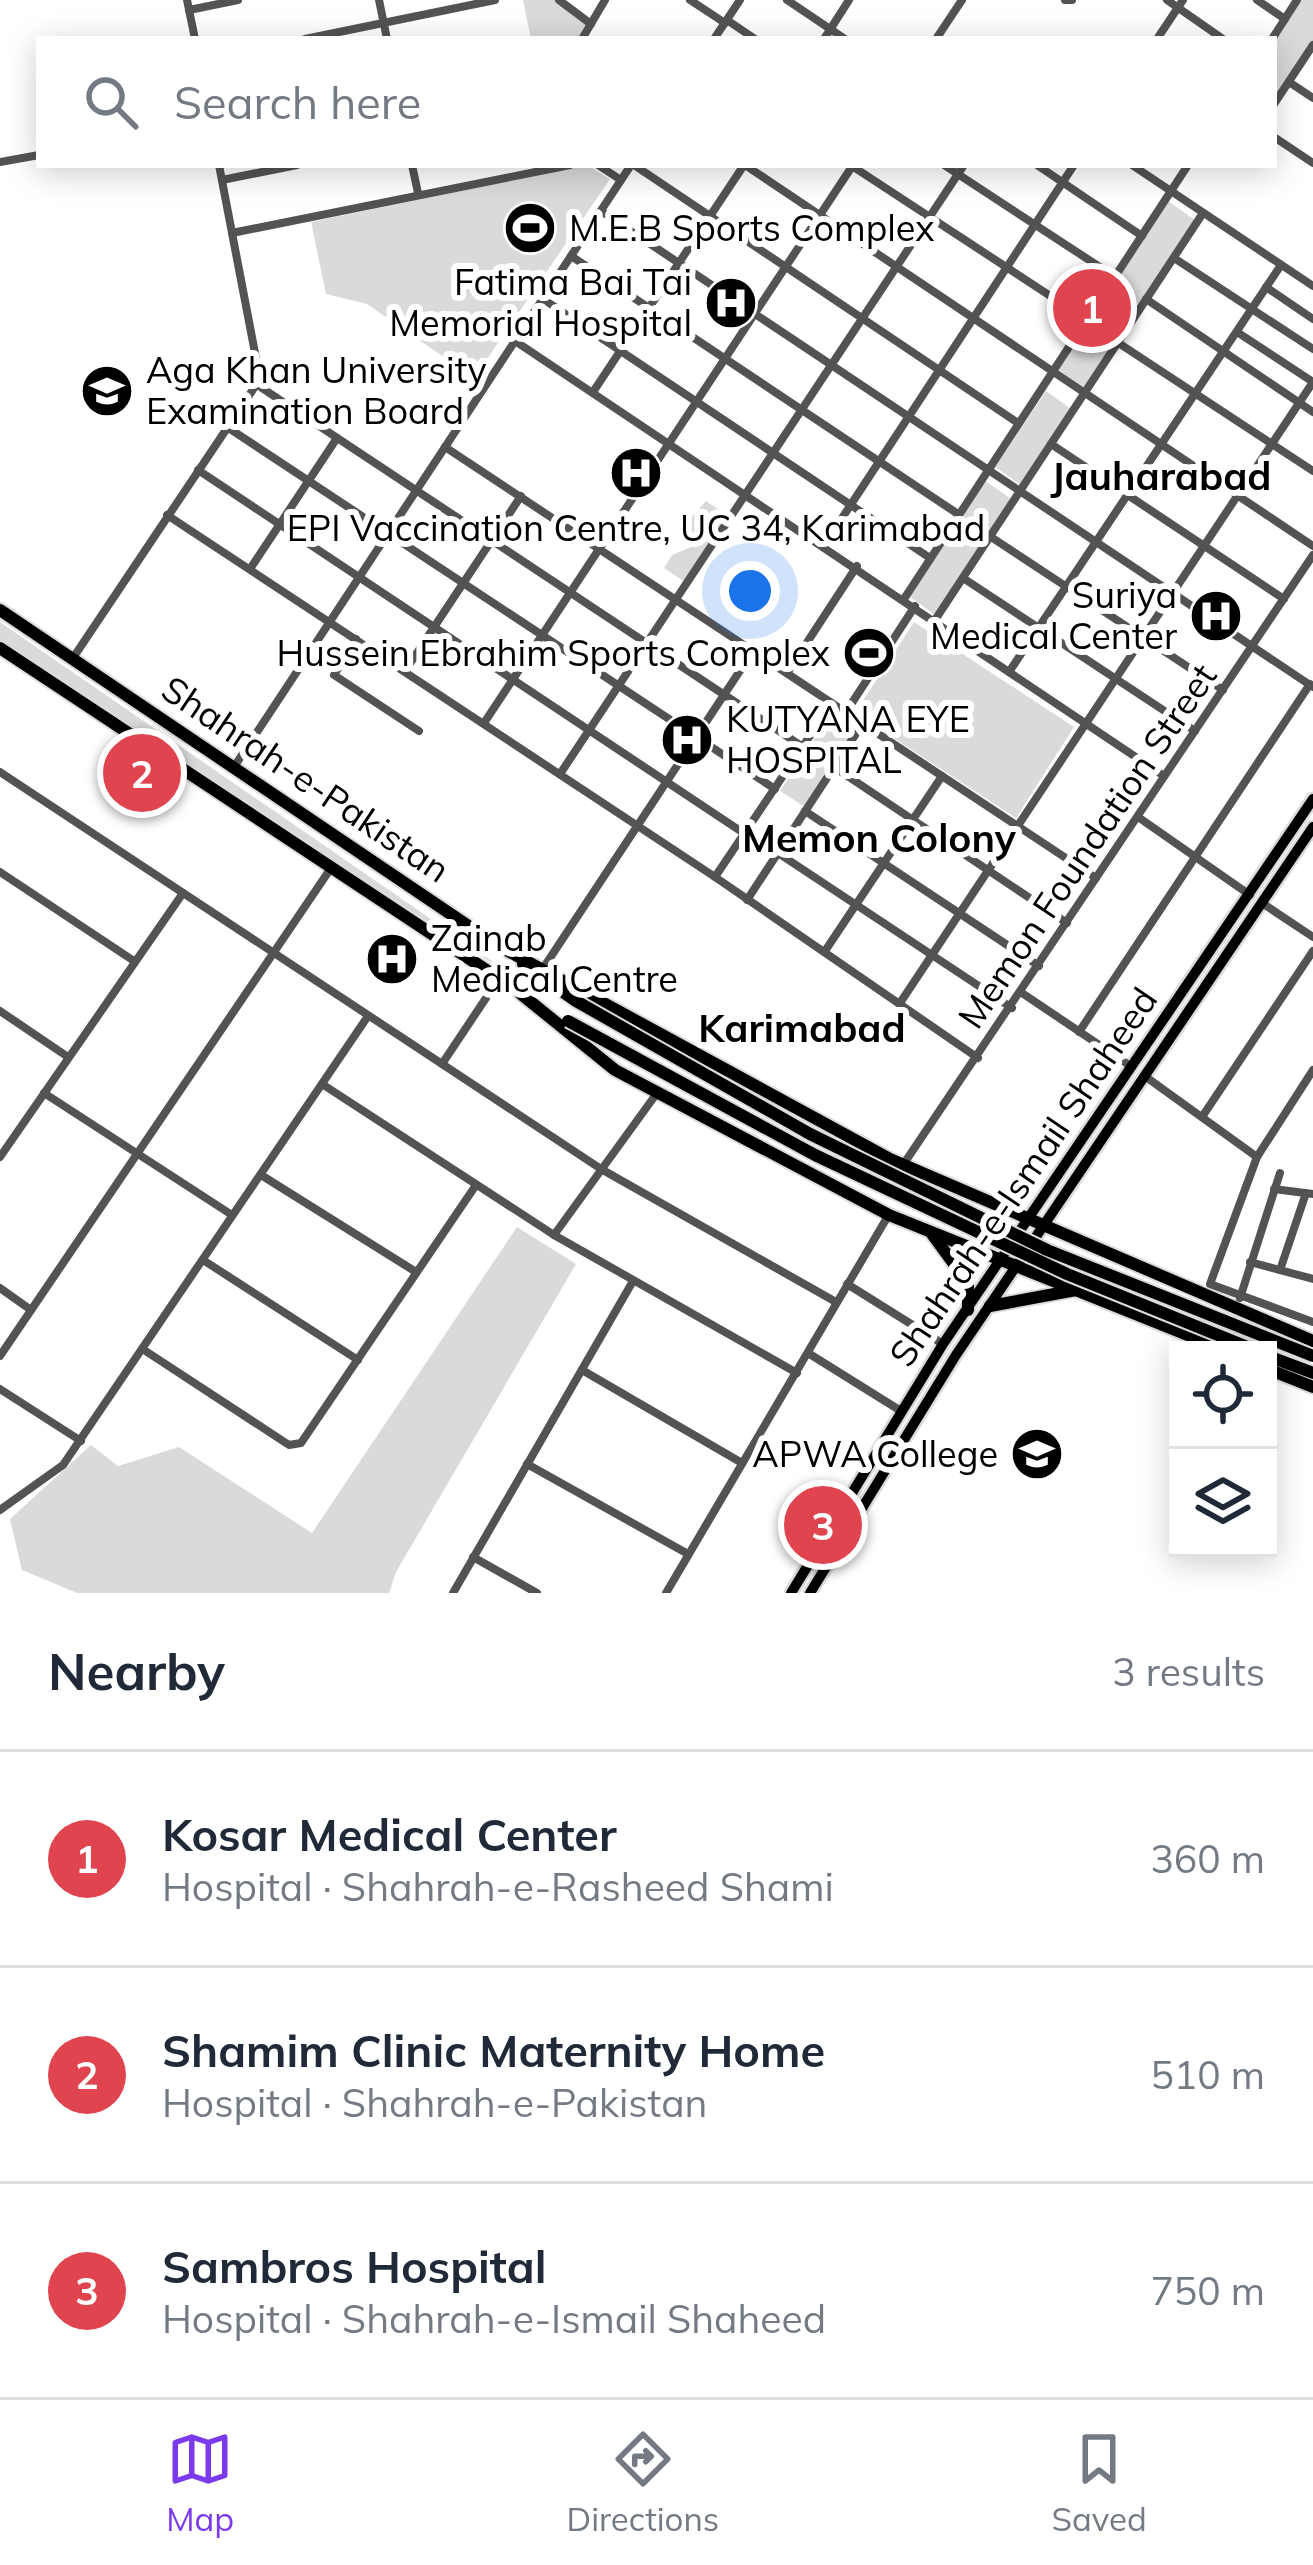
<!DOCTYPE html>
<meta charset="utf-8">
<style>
body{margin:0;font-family:Mulish,sans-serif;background:#f2f2f3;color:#1f2937}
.controls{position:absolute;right:36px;bottom:36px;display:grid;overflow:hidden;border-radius:0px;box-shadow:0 6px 30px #0003}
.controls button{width:108px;height:108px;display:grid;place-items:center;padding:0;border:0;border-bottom:3px solid #e0e1e3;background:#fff;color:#1f2937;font:60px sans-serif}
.you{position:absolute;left:750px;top:591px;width:42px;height:42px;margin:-30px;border:9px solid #fff;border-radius:50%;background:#1a73e8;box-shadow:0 0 0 18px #1a73e833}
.badge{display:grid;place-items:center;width:78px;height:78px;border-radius:50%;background:#7c3aed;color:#fff;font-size:39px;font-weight:700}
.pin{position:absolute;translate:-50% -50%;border:6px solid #fff;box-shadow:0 3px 12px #0006}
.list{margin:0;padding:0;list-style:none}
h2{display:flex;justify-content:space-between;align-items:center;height:156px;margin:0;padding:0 48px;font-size:51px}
h2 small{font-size:39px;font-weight:400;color:#747a83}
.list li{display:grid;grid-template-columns:78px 1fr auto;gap:36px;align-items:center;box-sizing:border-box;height:216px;padding:0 48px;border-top:3px solid #e0e1e3}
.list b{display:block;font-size:45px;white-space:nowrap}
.list p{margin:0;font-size:39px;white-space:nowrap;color:#747a83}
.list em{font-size:39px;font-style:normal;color:#747a83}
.icon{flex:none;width:66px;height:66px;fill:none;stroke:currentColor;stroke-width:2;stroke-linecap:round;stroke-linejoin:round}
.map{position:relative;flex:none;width:1313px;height:1593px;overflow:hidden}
.search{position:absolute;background:#fff;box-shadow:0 6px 30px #0003;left:36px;right:36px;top:36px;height:132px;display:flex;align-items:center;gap:30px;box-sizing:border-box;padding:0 42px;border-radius:0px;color:#747a83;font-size:45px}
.sheet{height:804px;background:#fff}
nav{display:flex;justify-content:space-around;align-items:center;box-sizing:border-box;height:168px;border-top:3px solid #e0e1e3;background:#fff;font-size:33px;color:#747a83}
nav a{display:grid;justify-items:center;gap:6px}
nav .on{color:#7c3aed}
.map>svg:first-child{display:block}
.green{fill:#dadada}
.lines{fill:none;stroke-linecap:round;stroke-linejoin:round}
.major-casing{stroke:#dbdbdb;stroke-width:15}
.highway-casing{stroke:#dbdbdb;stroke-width:16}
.minor{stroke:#535353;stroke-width:8}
.major{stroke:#000;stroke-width:10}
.highway{stroke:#000;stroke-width:12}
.highway-bridge-casing{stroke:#dbdbdb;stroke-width:16;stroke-linecap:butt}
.highway-bridge{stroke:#000;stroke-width:12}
.labels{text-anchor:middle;stroke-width:12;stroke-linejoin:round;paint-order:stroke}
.poi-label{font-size:36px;fill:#000;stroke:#fff;text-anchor:start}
.street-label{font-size:36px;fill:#000;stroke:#fff}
.neighbourhood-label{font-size:39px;font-weight:bold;fill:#000;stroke:#fff}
</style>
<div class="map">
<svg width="1313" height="1593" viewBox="0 0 1313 1593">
<rect width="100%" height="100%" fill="#fff"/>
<g class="green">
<path d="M523,0H559L591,24L582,39H531Z"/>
<path d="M1297,0H1313V46L1274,105V39Z"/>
<path d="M587,165L610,179L474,378L367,304L326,294L311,222Z"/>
<path d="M1168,201L1195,220L1084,387L1057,369Z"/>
<path d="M1046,391L1070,408L1020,484L995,467Z"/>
<path d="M984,480L1011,499L934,614L910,597Z"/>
<path d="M706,501L728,516L685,582L664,568L672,555L696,545L688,521Z"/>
<path d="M0,622L515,977L373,890L0,640Z"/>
<path d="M914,622L1074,727L1016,818L855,713Z"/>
<path d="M831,713L855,731L805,807L780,791Z"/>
<path d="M517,1227L576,1264L396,1572L389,1593H77L22,1570L10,1519L91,1445L118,1466L179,1447L312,1533Z"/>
</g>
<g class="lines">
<g class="major-casing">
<g id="major">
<path d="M791,1593L943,1344L1313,799"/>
<path d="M810,1593L956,1355L1313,827"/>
</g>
</g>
<g class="highway-casing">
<g id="highway">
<path d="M0,610L501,948"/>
<path d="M0,648L524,995"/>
<path d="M497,945L890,1159L1313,1341"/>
<path d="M523,964L576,1001"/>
<path d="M521,994L615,1070L889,1215L1225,1350"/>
<path d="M932,1234L968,1283V1310"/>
<path d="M990,1306L1076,1290"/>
<path d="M1268,1356L1313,1373"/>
<path d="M1268,1369L1313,1387"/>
</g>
</g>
<g class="minor">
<path d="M187,0L195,39"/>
<path d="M379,0L387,39"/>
<path d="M559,0L591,24"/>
<path d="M690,0L725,23"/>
<path d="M787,0L845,39"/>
<path d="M1065,0H1072"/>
<path d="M1167,0L1223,39"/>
<path d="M1257,0L1285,19"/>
<path d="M189,10L238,0"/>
<path d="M727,20L755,39"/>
<path d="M305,39L495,0"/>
<path d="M582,39L605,0"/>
<path d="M714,39L740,0"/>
<path d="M824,39L849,0"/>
<path d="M936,39L962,0"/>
<path d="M1157,39L1183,0"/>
<path d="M1272,39L1297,0"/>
<path d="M1289,82L1313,98"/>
<path d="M1274,104L1313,45"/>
<path d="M1274,137L1313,163"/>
<path d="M0,162L39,155"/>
<path d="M412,165L418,193"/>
<path d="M598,165L621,180"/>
<path d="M634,165L1018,423"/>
<path d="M745,165L1313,546"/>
<path d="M944,165L1115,277"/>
<path d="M1037,165L1142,236"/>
<path d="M1132,165L1313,286"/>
<path d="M852,166L1087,320"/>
<path d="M222,180L297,165"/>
<path d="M601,211L1313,687"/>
<path d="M232,233L570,165"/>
<path d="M571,256L958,514"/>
<path d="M1174,258L1313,349"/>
<path d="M1266,287L1313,319"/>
<path d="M543,299L930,558"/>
<path d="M1146,299L1313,412"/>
<path d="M1237,332L1313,382"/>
<path d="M515,341L1164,776"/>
<path d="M1117,342L1313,471"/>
<path d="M256,384L803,747"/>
<path d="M593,392L744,165"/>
<path d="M227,427L775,789"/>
<path d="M1051,444L1284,599"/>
<path d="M445,447L1096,878"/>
<path d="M198,470L745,834"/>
<path d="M167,515L715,877L978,1058"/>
<path d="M991,537L1223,690"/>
<path d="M825,544L1074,165"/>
<path d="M250,569L337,438"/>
<path d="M963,578L1195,731"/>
<path d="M904,599L1188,165"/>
<path d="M935,620L1203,213"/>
<path d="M356,639L334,675L419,731"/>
<path d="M73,658L260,379L219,165"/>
<path d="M405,671L521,496"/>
<path d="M1009,672L1281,265"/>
<path d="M787,673L857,566"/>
<path d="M846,712L915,606"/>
<path d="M484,723L853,165"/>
<path d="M234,767L631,165"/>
<path d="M834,767L1067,923"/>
<path d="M0,772L601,1169L836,1302"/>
<path d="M560,774L964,165"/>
<path d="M805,811L1039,966"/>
<path d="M1138,817L1250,895"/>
<path d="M778,853L1012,1008"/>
<path d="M0,872L134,961"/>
<path d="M715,877L832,703"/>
<path d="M747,900L863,723"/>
<path d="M1262,903L1313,937"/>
<path d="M825,951L942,776"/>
<path d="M544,967L753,651"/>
<path d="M1022,993L1132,1067"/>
<path d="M900,1003L1313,382"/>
<path d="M0,1011L68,1057"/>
<path d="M1079,1032L1310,684"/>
<path d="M442,1064L486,998"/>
<path d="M1313,1070L1257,1157L1210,1284L1313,1322"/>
<path d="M1146,1077L1257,1157"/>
<path d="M322,1084L554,1235L797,1373"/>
<path d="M44,1093L232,1215"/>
<path d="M1202,1117L1313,951"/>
<path d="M0,1157L183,893"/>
<path d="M903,1165L1313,555"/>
<path d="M261,1175L416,1272"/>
<path d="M1274,1189L1313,1194"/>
<path d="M554,1235L657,1093"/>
<path d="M203,1260L358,1360"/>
<path d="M1250,1262L1313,1279"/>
<path d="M1280,1270L1306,1193"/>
<path d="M847,1284L943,1344"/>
<path d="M0,1288L31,1310"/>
<path d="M1240,1298L1280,1173"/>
<path d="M144,1350L289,1445L301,1443L476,1185"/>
<path d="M808,1353L901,1411"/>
<path d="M0,1356L331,868"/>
<path d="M582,1370L742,1463"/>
<path d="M0,1389L81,1441"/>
<path d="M527,1464L688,1554"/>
<path d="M0,1510L63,1465L368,1016"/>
<path d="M473,1557L537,1593"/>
<path d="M453,1593L633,1281"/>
<path d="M666,1593L888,1216"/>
</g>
<use href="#major" class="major"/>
<use href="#highway" class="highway"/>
<g class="highway-bridge-casing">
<g id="highway-bridge">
<path d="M576,1001L810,1134L1047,1250L1313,1356"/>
<path d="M568,1021L815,1155L1067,1274L1255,1350"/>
</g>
</g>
<use href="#highway-bridge" class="highway-bridge"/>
</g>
<defs>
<g id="stadium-disc" transform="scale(2.7)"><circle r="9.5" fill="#000" stroke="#fff"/><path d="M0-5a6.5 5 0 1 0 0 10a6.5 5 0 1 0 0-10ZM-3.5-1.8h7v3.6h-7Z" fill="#fff"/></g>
<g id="hospital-disc" transform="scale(2.7)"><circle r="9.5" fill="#000" stroke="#fff"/><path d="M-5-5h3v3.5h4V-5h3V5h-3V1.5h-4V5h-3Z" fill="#fff"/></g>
<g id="university-disc" transform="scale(2.7)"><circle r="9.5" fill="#000" stroke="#fff"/><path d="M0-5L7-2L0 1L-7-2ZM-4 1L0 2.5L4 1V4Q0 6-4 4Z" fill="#fff"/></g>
</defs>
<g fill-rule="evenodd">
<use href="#stadium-disc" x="530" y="228"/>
<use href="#hospital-disc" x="731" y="303"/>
<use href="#university-disc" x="107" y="391"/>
<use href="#hospital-disc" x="636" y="473"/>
<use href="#hospital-disc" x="1216" y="616"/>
<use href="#stadium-disc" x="869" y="653"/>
<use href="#hospital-disc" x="687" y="740"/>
<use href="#hospital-disc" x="392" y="959"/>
<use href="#university-disc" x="1037" y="1454"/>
</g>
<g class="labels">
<g class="poi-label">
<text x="569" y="241">M.E.B Sports Complex</text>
<text x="692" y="295" text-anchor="end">Fatima Bai Tai<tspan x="692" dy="41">Memorial Hospital</tspan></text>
<text x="146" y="383">Aga Khan University<tspan x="146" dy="41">Examination Board</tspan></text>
<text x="636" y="541" text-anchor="middle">EPI Vaccination Centre, UC 34, Karimabad</text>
<text x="1177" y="608" text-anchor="end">Suriya<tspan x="1177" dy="41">Medical Center</tspan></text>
<text x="830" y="666" text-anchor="end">Hussein Ebrahim Sports Complex</text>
<text x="726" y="732">KUTYANA EYE<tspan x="726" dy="41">HOSPITAL</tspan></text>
<text x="431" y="951">Zainab<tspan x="431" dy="41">Medical Centre</tspan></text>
<text x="998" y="1467" text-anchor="end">APWA College</text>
</g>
<g class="street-label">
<text transform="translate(306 779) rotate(34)" y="13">Shahrah-e-Pakistan</text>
<text transform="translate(1087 846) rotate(-56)" y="13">Memon Foundation Street</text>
<text transform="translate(1023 1177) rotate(-56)" y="13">Shahrah-e-Ismail Shaheed</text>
</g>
<g class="neighbourhood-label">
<text x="1161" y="490">Jauharabad</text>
<text x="879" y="852">Memon Colony</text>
<text x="802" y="1042">Karimabad</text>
</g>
</g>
</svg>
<div class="controls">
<button><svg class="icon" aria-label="locate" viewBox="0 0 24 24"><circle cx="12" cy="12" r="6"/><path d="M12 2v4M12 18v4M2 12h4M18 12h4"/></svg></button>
<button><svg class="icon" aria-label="layers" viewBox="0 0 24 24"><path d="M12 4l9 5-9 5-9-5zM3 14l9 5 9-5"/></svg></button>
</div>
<div class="you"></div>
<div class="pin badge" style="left:1092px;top:308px;background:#e0444e">1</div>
<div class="pin badge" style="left:142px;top:773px;background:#e0444e">2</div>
<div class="pin badge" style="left:823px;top:1525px;background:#e0444e">3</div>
<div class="search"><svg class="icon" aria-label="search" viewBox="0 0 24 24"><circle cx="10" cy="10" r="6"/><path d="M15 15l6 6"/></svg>Search here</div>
</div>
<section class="sheet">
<h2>Nearby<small>3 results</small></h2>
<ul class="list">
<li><span class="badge" style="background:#e0444e">1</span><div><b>Kosar Medical Center</b><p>Hospital · Shahrah-e-Rasheed Shami</p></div><em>360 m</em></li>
<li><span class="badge" style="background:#e0444e">2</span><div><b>Shamim Clinic Maternity Home</b><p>Hospital · Shahrah-e-Pakistan</p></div><em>510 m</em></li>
<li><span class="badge" style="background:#e0444e">3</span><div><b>Sambros Hospital</b><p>Hospital · Shahrah-e-Ismail Shaheed</p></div><em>750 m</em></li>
</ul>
</section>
<nav>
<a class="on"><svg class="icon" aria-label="map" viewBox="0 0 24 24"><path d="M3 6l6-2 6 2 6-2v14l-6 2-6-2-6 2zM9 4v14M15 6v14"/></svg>Map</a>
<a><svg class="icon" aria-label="directions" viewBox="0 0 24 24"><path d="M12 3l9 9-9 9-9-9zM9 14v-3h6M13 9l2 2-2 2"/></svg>Directions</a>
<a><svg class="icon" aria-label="saved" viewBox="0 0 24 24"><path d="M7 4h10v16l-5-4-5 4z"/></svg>Saved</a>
</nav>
